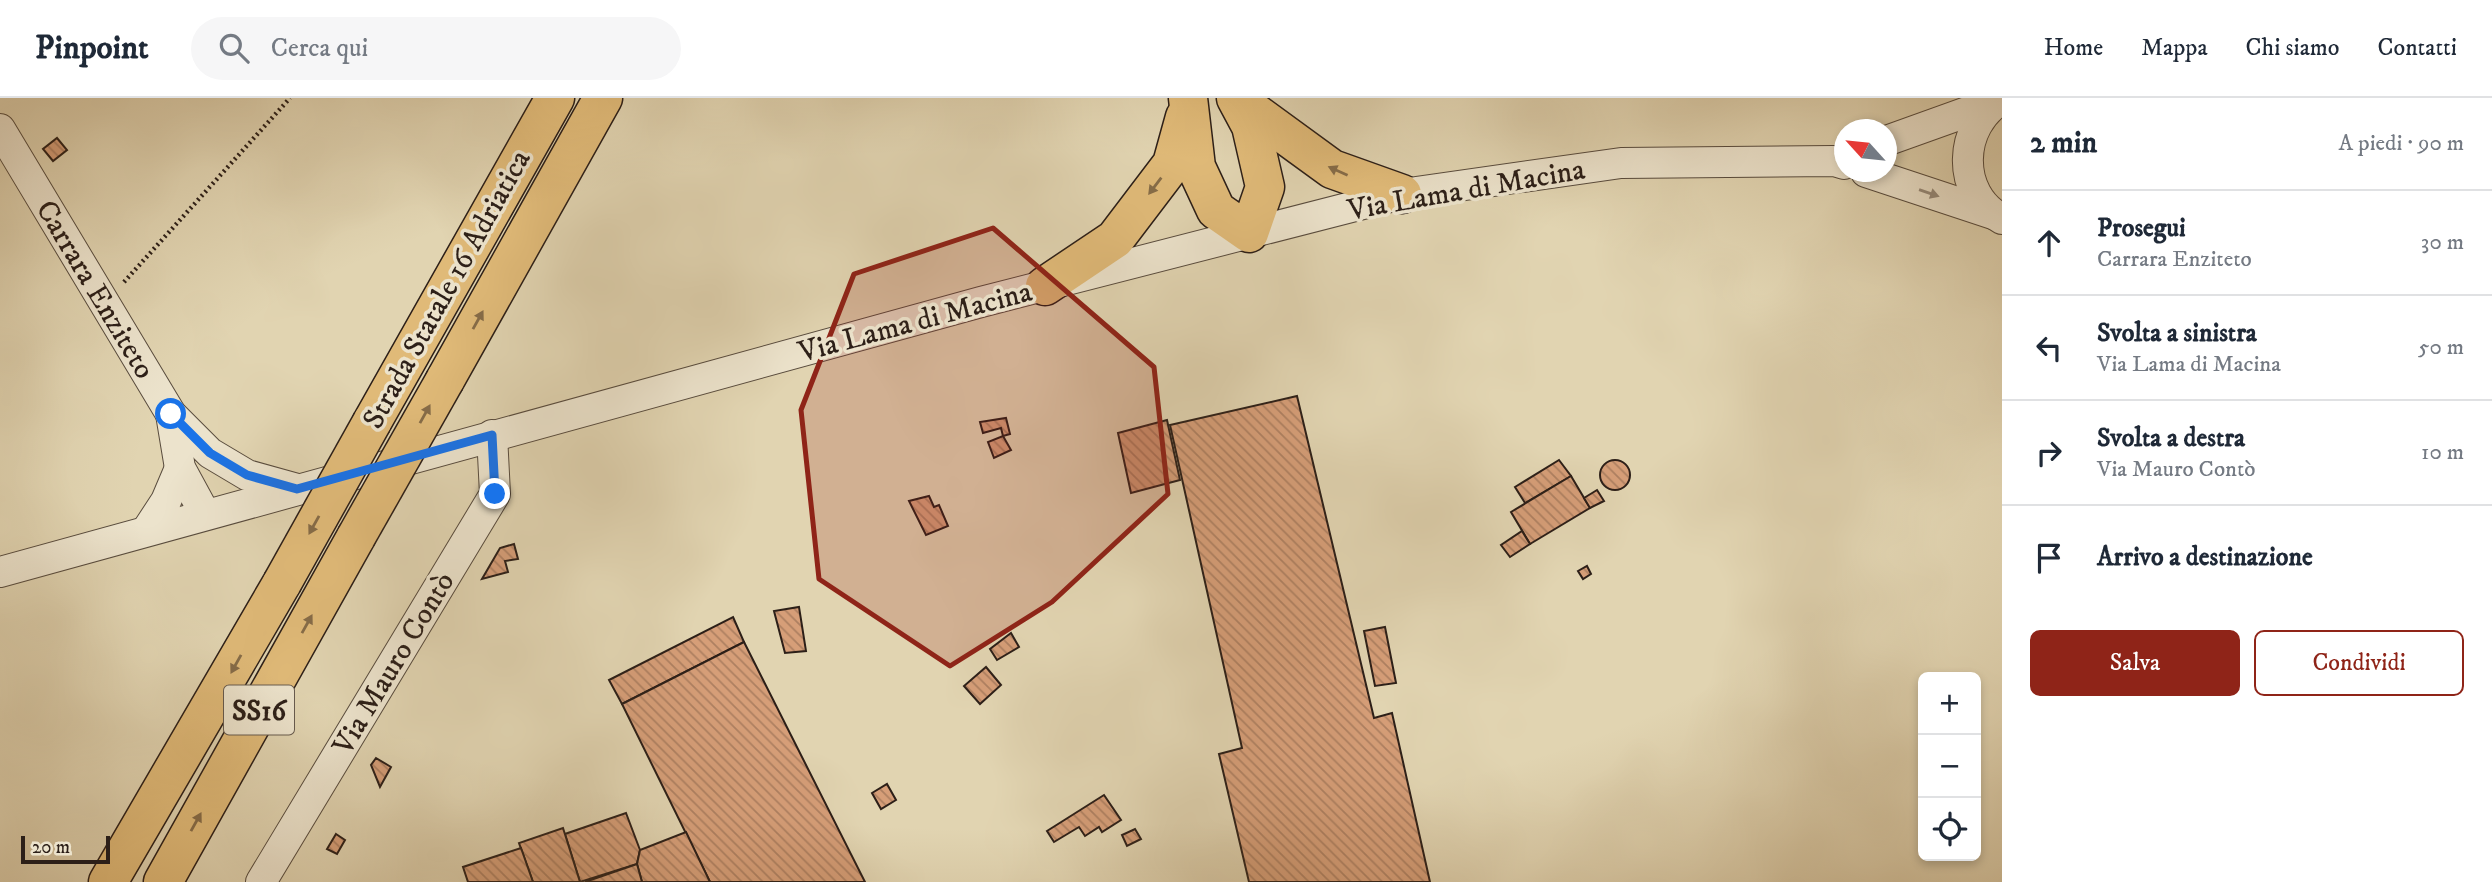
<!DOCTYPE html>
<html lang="it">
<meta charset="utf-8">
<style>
body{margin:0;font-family:"IM FELL DW Pica",serif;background:#f6f6f7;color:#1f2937}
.controls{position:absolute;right:21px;bottom:21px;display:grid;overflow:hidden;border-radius:10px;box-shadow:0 4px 10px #0003}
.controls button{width:63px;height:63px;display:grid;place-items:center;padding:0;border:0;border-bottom:2px solid #e0e1e3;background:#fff;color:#1f2937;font:35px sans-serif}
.compass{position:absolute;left:1834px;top:21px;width:63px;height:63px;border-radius:50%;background:#fff;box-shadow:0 4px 10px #0003;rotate:297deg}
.scale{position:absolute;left:21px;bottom:18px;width:89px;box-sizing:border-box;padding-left:7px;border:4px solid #2c1f18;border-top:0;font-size:19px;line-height:24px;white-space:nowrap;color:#2c1f18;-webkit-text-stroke:5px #ece3cc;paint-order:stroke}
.stop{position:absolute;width:21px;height:21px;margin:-16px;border:5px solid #1a73e8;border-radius:50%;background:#fff}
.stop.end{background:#1a73e8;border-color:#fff;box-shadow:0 2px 7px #0008}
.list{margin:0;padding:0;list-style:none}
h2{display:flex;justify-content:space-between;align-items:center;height:91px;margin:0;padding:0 28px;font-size:30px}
h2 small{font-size:23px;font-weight:400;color:#747a83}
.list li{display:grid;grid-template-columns:46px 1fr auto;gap:21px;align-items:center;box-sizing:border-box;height:105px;padding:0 28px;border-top:2px solid #e0e1e3}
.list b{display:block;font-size:26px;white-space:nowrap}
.list p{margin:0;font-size:23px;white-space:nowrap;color:#747a83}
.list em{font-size:23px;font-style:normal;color:#747a83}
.actions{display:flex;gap:14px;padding:21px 28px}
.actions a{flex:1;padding:16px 0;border:2px solid #8f2418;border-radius:10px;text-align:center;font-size:24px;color:#8f2418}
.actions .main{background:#8f2418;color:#fff}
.icon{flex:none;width:38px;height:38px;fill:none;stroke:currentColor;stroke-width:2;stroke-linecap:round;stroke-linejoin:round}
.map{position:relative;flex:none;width:2002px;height:784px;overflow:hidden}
header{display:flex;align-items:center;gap:42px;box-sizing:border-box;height:98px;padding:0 35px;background:#fff;border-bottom:2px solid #e0e1e3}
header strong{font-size:33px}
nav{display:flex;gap:38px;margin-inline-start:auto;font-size:24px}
.search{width:490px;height:63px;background:#f6f6f7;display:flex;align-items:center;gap:18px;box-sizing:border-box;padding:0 24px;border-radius:38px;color:#747a83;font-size:26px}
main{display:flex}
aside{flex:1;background:#fff}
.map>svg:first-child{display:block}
.building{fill:url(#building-back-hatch);stroke:#2c1f18;stroke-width:2}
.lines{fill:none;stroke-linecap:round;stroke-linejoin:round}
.street-casing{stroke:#594c3e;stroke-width:32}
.highway-casing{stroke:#2c1f18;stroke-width:41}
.path{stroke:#2c1f18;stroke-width:4.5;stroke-dasharray:2 3.5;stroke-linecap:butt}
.street{stroke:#ece3cc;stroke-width:30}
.highway{stroke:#e0ba78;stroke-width:38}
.highway-bridge-casing{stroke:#2c1f18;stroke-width:41;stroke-linecap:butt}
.highway-bridge{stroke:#e0ba78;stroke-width:38}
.oneway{fill:#866c48}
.oneway2{fill:#968b7b}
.route{stroke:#1a73e8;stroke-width:9}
.marked{fill:#8f2418;fill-opacity:0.2;stroke:#8f2418;stroke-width:5;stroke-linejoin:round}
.labels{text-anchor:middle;stroke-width:7;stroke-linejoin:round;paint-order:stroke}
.shield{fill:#ece3cc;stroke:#665a4e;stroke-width:2}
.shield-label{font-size:28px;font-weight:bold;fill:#2c1f18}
.street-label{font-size:30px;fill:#2c1f18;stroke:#ece3cc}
</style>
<header>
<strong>Pinpoint</strong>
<div class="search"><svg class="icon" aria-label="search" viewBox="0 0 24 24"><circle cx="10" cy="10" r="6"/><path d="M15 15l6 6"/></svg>Cerca qui</div>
<nav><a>Home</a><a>Mappa</a><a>Chi siamo</a><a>Contatti</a></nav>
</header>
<main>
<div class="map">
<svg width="2002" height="784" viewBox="0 0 2002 784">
<defs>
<pattern id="building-back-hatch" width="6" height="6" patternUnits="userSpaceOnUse" patternTransform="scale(1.75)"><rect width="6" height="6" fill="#d69e78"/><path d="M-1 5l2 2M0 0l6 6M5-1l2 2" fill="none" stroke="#ae8061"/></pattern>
</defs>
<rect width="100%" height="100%" fill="#e1d4b1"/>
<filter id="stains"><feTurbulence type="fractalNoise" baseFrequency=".00286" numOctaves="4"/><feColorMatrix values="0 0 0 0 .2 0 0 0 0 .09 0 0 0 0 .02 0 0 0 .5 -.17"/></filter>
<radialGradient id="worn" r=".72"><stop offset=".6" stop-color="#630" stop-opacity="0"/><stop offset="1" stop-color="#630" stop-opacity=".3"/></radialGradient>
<g class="building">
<path d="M57,40L67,52L53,63L43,51Z"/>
<path d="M1297,298L1374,620L1392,615L1430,784H1249L1219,656L1242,650L1170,327Z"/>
<path d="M1006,320L1010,336L1003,338L1001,330L983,335L980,324Z"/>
<path d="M1167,322L1180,382L1131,395L1118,335Z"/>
<path d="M1003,338L1011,352L994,360L988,344Z"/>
<circle cx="1615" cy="377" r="15"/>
<path d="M1559,362L1571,378L1525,405L1515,389Z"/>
<path d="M1571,378L1590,410L1530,446L1511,414Z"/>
<path d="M1597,392L1604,403L1590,410L1584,400Z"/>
<path d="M929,398L934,409L939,407L948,428L926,437L909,403Z"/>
<path d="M1522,433L1530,446L1510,459L1501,447Z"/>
<path d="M514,446L518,461L505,463L508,474L482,481L500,450Z"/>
<path d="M1587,468L1591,476L1583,481L1578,473Z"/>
<path d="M799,509L806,553L785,555L774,513Z"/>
<path d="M733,519L744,544L622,606L609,582Z"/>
<path d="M1385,529L1396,585L1375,588L1364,533Z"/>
<path d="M1011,535L1019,549L997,562L990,551Z"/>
<path d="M744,544L865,784H710L622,606Z"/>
<path d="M986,569L1001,587L980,606L964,588Z"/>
<path d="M376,660L391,669L380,689L371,667Z"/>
<path d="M887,686L896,702L881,711L872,695Z"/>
<path d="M1104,697L1121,722L1102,734L1099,729L1085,738L1079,729L1054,744L1047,733Z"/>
<path d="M626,715L640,752L637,766L580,784L565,736Z"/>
<path d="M563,730L580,784H533L519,745Z"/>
<path d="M1135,731L1141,741L1127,748L1122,737Z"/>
<path d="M686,734L710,784H642L637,766L640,752Z"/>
<path d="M336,736L345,742L337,756L327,751Z"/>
<path d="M521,750L533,784H468L463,769Z"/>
<path d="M637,766L642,784H585Z"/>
</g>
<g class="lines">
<g class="street-casing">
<g id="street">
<path d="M2002,1C1958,27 1955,96 2002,121"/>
<path d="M0,31L171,316L210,355L247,377L297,391"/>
<path d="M1886,43L1995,4"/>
<path d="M1866,74L1993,116"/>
<path d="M171,316L180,370L205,416"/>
<path d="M147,432L166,403L180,370"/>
<path d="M0,474L981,204L1402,96L1621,65L1834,63L1844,66"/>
<path d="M261,784L495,396L492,337"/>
</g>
</g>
<g class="highway-casing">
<g id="highway">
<path d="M1188,0L1196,69L1216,112L1249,135L1265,89L1251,28L1236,0"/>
<path d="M1240,4L1332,71L1402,96"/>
<path d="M1045,188L1115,141L1172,66L1185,19"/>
<path d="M445,282L603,0"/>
<path d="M372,324L555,0"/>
<path d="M108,784L282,485"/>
<path d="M163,784L356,439"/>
</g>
</g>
<path class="path" d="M124,184L290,0"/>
<use href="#street" class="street"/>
<use href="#highway" class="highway"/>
<g class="highway-bridge-casing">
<g id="highway-bridge">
<path d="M356,439L445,282"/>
<path d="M282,485L372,324"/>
</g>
</g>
<use href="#highway-bridge" class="highway-bridge"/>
</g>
<defs><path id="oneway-solid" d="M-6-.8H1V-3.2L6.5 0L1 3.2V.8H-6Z" transform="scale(1.75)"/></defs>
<g class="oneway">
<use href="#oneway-solid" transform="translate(1338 73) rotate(-156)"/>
<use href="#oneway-solid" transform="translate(1155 88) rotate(127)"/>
<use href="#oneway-solid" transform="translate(478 222) rotate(-61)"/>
<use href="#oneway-solid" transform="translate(425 316) rotate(-61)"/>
<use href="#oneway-solid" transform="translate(314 427) rotate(119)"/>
<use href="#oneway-solid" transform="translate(307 526) rotate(-61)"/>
<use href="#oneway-solid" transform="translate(236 566) rotate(119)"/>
<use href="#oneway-solid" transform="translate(196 724) rotate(-61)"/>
</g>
<use class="oneway2" href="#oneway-solid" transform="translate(1929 95) rotate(19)"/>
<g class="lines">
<path class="route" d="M171,316L210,355L247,377L297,391L492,337L495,396"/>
</g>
<path class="marked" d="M993,130L1154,269L1168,396L1052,504L950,568L819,481L801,312L854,176Z"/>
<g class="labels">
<rect class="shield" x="224" y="587.5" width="70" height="49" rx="5"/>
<g class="shield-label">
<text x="259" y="622">SS16</text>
</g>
<g class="street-label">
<text transform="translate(1466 91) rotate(-10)" y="10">Via Lama di Macina</text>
<text transform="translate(96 191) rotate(59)" y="10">Carrara Enziteto</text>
<text transform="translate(446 191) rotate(-61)" y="10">Strada Statale 16 Adriatica</text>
<text transform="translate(915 223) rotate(-15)" y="10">Via Lama di Macina</text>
<text transform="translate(393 565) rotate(-59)" y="10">Via Mauro Contò</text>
</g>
</g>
<rect width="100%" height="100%" filter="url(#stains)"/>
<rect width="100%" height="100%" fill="url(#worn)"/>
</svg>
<div class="controls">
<button>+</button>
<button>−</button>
<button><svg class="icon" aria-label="locate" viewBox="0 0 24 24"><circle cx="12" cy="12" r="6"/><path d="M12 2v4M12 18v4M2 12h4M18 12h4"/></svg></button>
</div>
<svg class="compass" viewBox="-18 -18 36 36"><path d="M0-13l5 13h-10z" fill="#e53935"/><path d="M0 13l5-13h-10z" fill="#747a83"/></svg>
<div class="scale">20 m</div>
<div class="stop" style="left:171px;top:316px"></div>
<div class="stop end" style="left:495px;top:396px"></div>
</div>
<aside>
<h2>2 min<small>A piedi · 90 m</small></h2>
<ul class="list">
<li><svg class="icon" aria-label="ahead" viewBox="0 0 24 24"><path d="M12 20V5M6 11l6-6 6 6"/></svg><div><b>Prosegui</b><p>Carrara Enziteto</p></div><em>30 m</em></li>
<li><svg class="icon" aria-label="left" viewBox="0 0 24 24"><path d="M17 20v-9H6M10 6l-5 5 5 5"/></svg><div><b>Svolta a sinistra</b><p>Via Lama di Macina</p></div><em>50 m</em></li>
<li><svg class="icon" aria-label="right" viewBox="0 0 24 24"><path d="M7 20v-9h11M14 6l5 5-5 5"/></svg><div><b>Svolta a destra</b><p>Via Mauro Contò</p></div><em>10 m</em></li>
<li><svg class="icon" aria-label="arrive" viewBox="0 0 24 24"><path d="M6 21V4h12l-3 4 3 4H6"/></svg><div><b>Arrivo a destinazione</b></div></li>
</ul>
<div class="actions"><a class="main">Salva</a><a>Condividi</a></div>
</aside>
</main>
